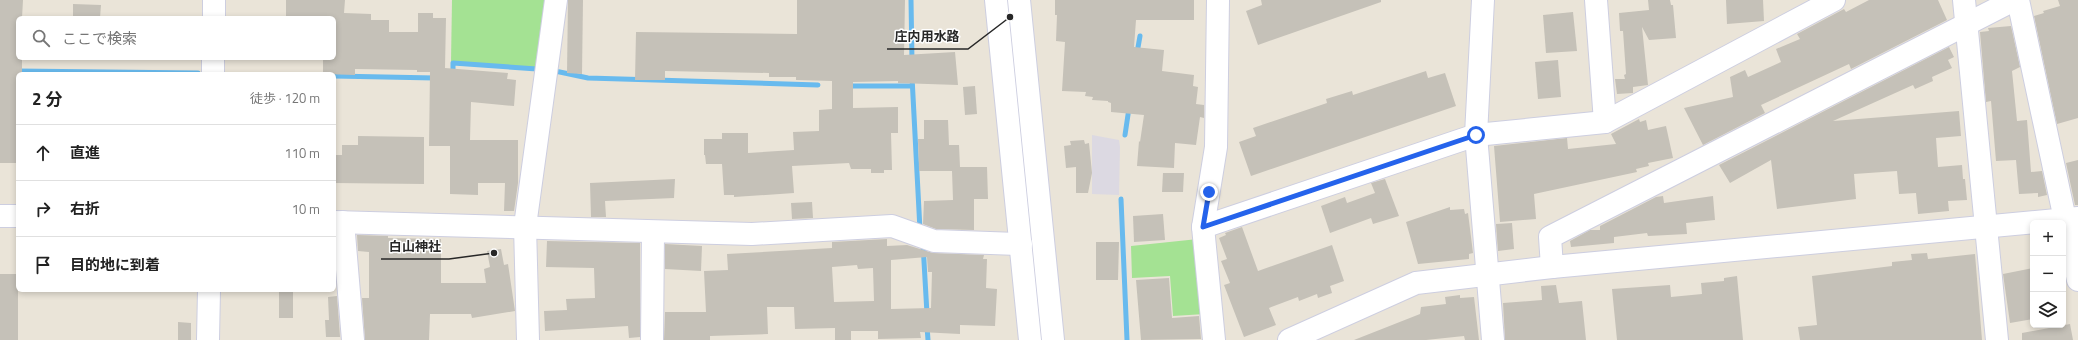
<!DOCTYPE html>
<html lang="ja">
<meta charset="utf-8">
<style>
body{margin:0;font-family:"Titillium Web","Noto Sans JP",sans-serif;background:#f6f6f6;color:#222}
.controls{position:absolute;right:12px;bottom:12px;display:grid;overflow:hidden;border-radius:6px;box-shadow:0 2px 6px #0003}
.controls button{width:36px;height:36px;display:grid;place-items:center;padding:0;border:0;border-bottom:1px solid #e0e0e0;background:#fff;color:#222;font:20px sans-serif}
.stop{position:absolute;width:12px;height:12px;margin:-9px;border:3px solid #2563eb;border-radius:50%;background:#fff}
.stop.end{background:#2563eb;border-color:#fff;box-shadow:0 1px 4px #0008}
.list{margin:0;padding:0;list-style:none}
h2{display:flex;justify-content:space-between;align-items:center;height:52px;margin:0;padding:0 16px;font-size:17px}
h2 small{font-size:13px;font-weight:400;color:#767676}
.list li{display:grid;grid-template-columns:26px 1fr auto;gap:12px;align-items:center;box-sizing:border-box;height:56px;padding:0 16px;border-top:1px solid #e0e0e0}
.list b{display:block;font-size:15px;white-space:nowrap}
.list em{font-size:13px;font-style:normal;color:#767676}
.icon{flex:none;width:22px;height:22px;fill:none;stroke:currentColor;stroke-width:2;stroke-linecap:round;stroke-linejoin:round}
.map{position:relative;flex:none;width:2078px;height:340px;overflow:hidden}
.search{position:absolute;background:#fff;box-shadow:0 2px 6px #0003;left:16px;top:16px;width:320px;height:44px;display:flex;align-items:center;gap:10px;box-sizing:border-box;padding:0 14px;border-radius:6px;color:#767676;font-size:15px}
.panel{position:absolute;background:#fff;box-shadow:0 2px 6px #0003;left:16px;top:72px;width:320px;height:220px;border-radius:6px}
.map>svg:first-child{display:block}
.industrial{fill:#dcd9e2}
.green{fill:#a4e293}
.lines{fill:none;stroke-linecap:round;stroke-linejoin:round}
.stream{stroke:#68baee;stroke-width:5}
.building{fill:#c5c1b8;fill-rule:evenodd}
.minor-casing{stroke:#cdcee0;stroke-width:24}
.minor{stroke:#fff;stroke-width:22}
.route{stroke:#2563eb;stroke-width:5}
.leader{fill:none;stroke:#272727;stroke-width:1.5}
.callout-dot{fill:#272727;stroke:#fff;stroke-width:1.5}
.callout-label{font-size:13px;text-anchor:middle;font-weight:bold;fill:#272727;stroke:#fff;stroke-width:3;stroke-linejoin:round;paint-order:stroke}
</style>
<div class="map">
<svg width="2078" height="340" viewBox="0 0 2078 340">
<rect width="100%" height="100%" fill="#eae4d8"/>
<path class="industrial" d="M1092,135L1119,140L1120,147L1119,195L1092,194Z"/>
<g class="green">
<path d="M452,0H548L538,69L451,62Z"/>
<path d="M1198,239L1205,314L1173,316L1170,276L1132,278L1131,246Z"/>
</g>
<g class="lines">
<g class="stream">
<path d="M911,0L912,61"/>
<path d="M1137,53L1140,36"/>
<path d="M17,71L198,73"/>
<path d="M555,71L588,78L818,85"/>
<path d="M453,74V63L537,69"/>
<path d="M334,76L435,78"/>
<path d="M912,77L920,230"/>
<path d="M847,86H912"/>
<path d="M1125,135L1129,108"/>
<path d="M1121,199L1127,340"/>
<path d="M923,244L927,314"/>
<path d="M927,326L928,340"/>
</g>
</g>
<g class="building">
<path d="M0,0H23L22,18H18V58H22V74H18V163H0Z"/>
<path d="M286,0H345L344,13L371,14V20H389V32H418V13H433V18H446L445,68L508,73L507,79L516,80L514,106L471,102L470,140H518V183L514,211H504L505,183H478V195L450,194V146H429L430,72H417V70L355,69V75L323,74V58H334V18H286Z"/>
<path d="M568,0H583L582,74L567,73Z"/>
<path d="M797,0H905L904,55L955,52L958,85L898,83V81L853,82V108L898,107V133H891L892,170H884V173H871V169H851L849,163L792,166L794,193L734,197V195H724L722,164H706L705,155H704V139H722V133H748V153L794,150L793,132L819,131V110L832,109V81L796,80V77H769V73L665,71V80H635L636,32L797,34Z"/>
<path d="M1055,0H1194V20H1136L1134,47L1164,50L1162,71L1194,75L1193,86L1198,87L1196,104L1204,105V118L1200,117L1196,145L1175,143L1174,168L1137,166L1139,141L1140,142L1144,115L1111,112V103L1108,102V101L1092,100L1093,97L1085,96L1086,92L1062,91L1065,42L1056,41L1057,15H1055Z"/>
<path d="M1261,0H1381V2L1258,45L1246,11L1262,5Z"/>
<path d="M1648,0H1670L1671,5H1673L1676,38L1649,40L1642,27L1648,85L1633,87V93L1617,94L1615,79H1625L1624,75L1626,74L1623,31H1620L1619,13L1649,10Z"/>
<path d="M1726,0H1763L1764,21L1727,24Z"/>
<path d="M1869,0H1938L1947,20L1851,69L1849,64L1761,105L1765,113L1703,145L1684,108L1733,97L1730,77L1745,70L1748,77L1781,62L1776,49L1800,39L1797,34L1844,9L1846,12Z"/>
<path d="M2058,0H2078V118L2057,124L2034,16L2044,13L2043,11L2060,6Z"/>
<path d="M73,4L101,5L100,18H73Z"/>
<path d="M1573,12L1577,51L1546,53L1543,15Z"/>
<path d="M2011,26L2020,67L2012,71L2017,121L2027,120L2031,172L2042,171L2047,195L2038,197V193L2019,194L2016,160L1996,161L1991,101L1986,102L1980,32L1989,31L1988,28Z"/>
<path d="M1949,47L1954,57L1948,60L1952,68L1932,77L1933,81L1915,89L1913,85L1833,121L1959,111L1961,136L1936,138L1938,167L1962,165L1963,179H1965L1967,200L1948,201L1949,211L1918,214L1916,193L1899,194L1897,171L1854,174L1856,199L1777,209L1771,160L1730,183L1719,165Z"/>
<path d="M1558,60L1561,97L1538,99L1535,62Z"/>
<path d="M1426,71L1428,78L1445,73L1456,106L1251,176L1239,142L1256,136L1253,128L1327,103L1326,99L1352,91L1353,95Z"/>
<path d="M975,86L977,114L965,115L963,87Z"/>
<path d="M1639,119L1640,122L1646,120L1648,130L1666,126L1673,158L1648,163L1649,166L1636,169L1637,172L1534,194L1536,219L1500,222L1494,146L1567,138L1568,149L1616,144L1611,134Z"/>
<path d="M924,120H948L949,145H959L960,167H987L988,199H974V230L936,229L923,224L924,201L953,200L952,171H919L918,139H924Z"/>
<path d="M358,136L424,137V184L334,183V155H342V145H358Z"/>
<path d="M1084,140L1085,144L1089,143L1092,173L1088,193H1076V167L1066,168L1064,146L1071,145L1070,141Z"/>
<path d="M2078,160V205H2075L2066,163Z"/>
<path d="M1163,173H1184L1183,192H1162Z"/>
<path d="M675,179L674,198L605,201L606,217H591L590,183Z"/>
<path d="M1385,179L1399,216L1373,224L1371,218L1330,233L1321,206L1345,197L1347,203L1375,193L1371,183Z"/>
<path d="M1663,196L1664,203L1713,196L1715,220L1686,223L1687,234L1648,236L1647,233L1614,237V243L1571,247L1570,241L1590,230H1600V226L1656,197Z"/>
<path d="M812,202L813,218L792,219L791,203Z"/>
<path d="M1450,207V210L1464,209L1465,214L1468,213L1473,253L1469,254V259L1418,264L1406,222Z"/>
<path d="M1163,214L1165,240L1134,242L1133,216Z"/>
<path d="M1512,223L1514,249L1498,251L1496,224Z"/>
<path d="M1242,227L1258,271L1332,245L1344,281L1330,286L1332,293L1318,298L1317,294L1299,301L1298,297L1269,308L1276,325L1244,337L1224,285L1230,283L1221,261L1227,259L1219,238L1226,235L1225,233Z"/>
<path d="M357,235L388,236V238L441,239V283H486L484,269L490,267L487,251L501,249L504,265L508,264L515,311L472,318L471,314H430L429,340H365L362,298H369V252L358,251Z"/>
<path d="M887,239V246L907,245L933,253L984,255L983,259H987L986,288L997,289L995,326L960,325V334L920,332L921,338L878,339V331H851V340H835V328L795,329L794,307H767L768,334L710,336V340H664L665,312H706L704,271L728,270L727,254L832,248V242ZM927,257L928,272H932L931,308L891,309V260ZM857,265L858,269L873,268L874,301L834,302L832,267Z"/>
<path d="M547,241L640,243V337L629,338L628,326L545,331L544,311L567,310L566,299L595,298L594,268L546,267Z"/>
<path d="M1096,242H1119L1118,280H1096Z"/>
<path d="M665,244L702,246L701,271L665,269Z"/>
<path d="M1927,253L1928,259L1975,254L1982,340H1800L1798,327L1817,325L1812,276L1892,266V262L1912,260L1911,254Z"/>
<path d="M2033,268V319L2010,323L2003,274Z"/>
<rect x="0" y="274" width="18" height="66"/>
<path d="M1737,276L1743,340H1617L1612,289L1670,285L1671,297L1702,294L1701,283L1724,281V278Z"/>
<path d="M1169,278L1172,318L1199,316L1201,339L1141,340L1136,280Z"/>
<path d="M1556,285L1559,303L1582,301L1586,340H1505L1503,303L1542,300L1541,286Z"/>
<rect x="279" y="290" width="14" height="28"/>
<path d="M1460,295V298L1474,297L1479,340H1465L1464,336L1426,340H1354L1420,314L1421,307L1446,304L1445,297Z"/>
<path d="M337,296L340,337H326L325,320H329L328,297Z"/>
<path d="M178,322L191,323V340H178Z"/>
<path d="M2070,324L2073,340H2022V333Z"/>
</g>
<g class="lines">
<g class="minor-casing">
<g id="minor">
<path d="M996,0L1030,340"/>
<path d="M1019,0L1053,340"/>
<path d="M1483,0L1476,135L1493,340"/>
<path d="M1596,0L1605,122"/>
<path d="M1964,0L1997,340"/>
<path d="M2018,0L2078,280"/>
<path d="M214,18V0"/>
<path d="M213,74V58"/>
<path d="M0,216H18"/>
<path d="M334,222L752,234L892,226L934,241L1021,244"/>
<path d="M343,222L353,340"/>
<path d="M1203,227L1476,135L1605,122L1834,0"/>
<path d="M1552,267L1550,237L2014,0"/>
<path d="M208,340L209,290"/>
<path d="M528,340L525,226L556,0"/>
<path d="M652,340L653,232"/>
<path d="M1214,340L1203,227L1216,147L1218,0"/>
<path d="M1289,340L1416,283L1552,267L2078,218"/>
</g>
</g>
<use href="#minor" class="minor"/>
</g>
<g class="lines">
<path class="route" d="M1209,192L1203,227L1476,135"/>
</g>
<path class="leader" d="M1010 17L968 49H887M494 253L449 259H381"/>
<g class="callout-dot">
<circle cx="1010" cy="17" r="4"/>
<circle cx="494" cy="253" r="4"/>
</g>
<g class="callout-label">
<text x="927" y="41">庄内用水路</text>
<text x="415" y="251">白山神社</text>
</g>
</svg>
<div class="controls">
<button>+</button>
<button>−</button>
<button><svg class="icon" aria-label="layers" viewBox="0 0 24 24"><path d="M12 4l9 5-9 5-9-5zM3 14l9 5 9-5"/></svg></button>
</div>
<div class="stop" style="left:1476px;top:135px"></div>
<div class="stop end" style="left:1209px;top:192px"></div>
<div class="search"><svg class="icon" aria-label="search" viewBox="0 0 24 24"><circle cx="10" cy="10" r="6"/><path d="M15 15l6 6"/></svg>ここで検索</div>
<section class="panel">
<h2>2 分<small>徒歩 · 120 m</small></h2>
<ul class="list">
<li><svg class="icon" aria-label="ahead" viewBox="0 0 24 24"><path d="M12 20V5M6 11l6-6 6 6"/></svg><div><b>直進</b></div><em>110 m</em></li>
<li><svg class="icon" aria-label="right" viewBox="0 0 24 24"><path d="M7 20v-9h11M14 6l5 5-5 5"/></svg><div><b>右折</b></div><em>10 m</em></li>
<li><svg class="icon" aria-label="arrive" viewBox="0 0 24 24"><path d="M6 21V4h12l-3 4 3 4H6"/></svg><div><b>目的地に到着</b></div></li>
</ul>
</section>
</div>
